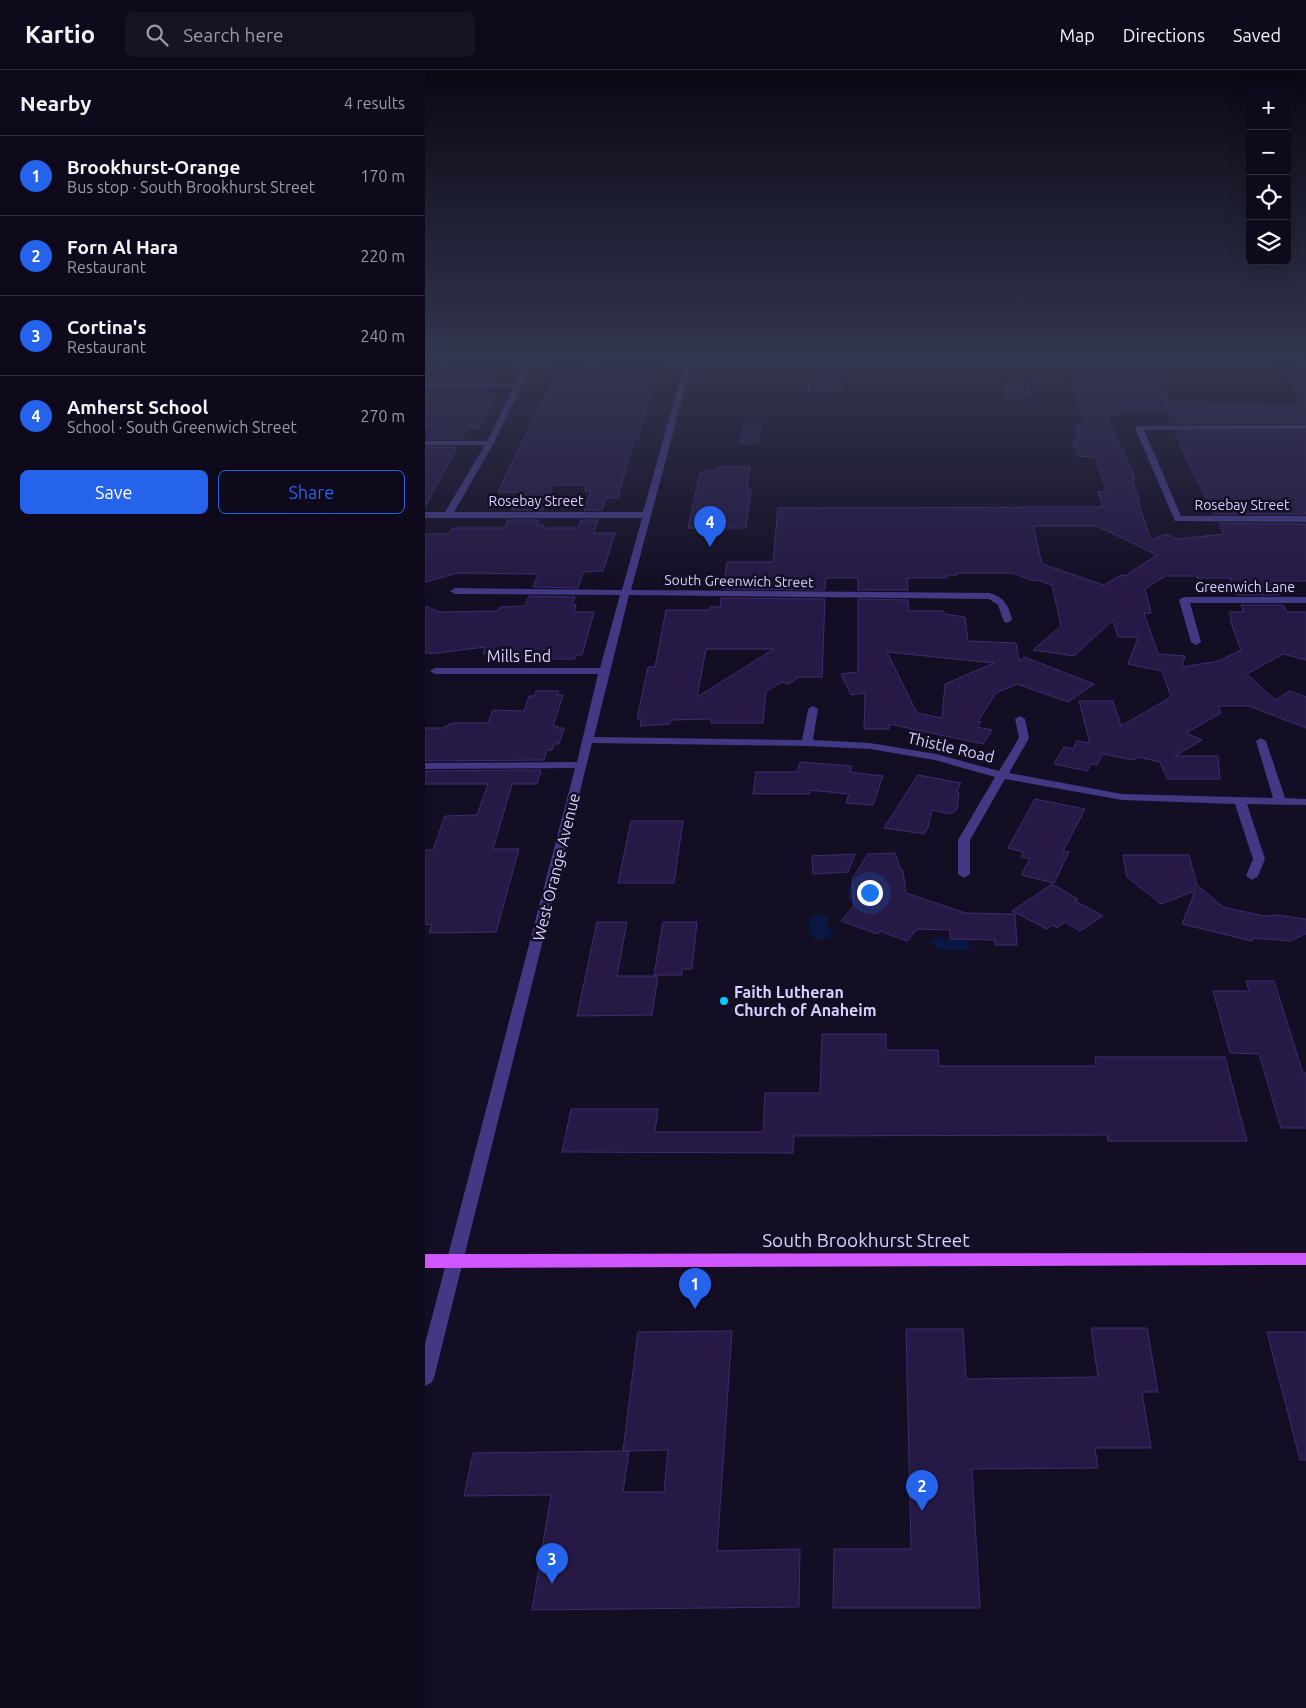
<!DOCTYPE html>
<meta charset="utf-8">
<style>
body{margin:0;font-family:Ubuntu,sans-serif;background:#171324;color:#f1f3f6}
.controls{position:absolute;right:15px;top:15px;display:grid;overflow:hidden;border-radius:8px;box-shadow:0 5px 20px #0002}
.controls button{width:45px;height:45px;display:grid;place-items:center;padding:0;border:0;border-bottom:1px solid #2e2b3a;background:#0e0a1b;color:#f1f3f6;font:25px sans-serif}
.you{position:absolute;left:444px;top:822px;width:18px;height:18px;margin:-12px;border:4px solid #fff;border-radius:50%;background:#1a73e8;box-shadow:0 0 0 8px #1a73e833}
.badge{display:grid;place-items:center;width:32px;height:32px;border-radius:50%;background:#2563eb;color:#fff;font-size:16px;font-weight:700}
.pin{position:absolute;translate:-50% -41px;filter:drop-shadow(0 1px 2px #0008)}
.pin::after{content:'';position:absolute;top:26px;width:18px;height:15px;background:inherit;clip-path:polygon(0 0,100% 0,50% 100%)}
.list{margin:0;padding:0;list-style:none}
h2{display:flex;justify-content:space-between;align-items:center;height:65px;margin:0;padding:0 20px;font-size:21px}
h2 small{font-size:16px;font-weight:400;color:#9b9aa3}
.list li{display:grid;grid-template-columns:32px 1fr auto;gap:15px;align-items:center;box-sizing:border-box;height:80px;padding:0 20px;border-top:1px solid #2e2b3a}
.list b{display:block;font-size:19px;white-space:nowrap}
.list p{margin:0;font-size:16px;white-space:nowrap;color:#9b9aa3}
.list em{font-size:16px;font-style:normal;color:#9b9aa3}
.actions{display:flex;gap:10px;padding:15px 20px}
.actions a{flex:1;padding:11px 0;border:1px solid #2563eb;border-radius:8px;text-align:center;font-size:18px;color:#2563eb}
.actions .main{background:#2563eb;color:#fff}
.icon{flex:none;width:28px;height:28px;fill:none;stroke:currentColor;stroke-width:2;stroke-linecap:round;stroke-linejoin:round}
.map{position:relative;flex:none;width:881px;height:1638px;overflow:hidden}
header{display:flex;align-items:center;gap:30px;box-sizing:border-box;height:70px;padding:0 25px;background:#0e0a1b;border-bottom:1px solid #2e2b3a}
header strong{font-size:24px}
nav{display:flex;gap:28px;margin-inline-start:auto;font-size:18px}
.search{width:350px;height:45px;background:#171324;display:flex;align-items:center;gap:12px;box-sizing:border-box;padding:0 18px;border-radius:8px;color:#9b9aa3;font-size:19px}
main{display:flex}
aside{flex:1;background:#0e0a1b}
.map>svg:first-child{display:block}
.water{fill:#091842}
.building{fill:#261945;stroke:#3f2b71;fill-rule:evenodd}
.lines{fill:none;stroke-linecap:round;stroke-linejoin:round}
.minor{fill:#423884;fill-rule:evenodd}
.major{fill:#d057ff;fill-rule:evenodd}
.poi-dot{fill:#00cbfb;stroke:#130e24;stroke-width:2}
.labels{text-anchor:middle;stroke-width:5;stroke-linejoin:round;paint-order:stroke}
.far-street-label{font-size:14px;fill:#dad0ff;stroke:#130e24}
.street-label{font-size:16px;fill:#dad0ff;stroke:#130e24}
.poi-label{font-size:16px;font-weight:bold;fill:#dad0ff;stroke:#130e24;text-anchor:start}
.near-street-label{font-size:19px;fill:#dad0ff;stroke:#130e24}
</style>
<header>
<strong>Kartio</strong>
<div class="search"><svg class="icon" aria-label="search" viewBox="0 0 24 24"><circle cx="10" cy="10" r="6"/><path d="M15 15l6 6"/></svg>Search here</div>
<nav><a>Map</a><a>Directions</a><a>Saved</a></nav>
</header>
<main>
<aside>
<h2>Nearby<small>4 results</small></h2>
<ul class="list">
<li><span class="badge">1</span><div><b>Brookhurst-Orange</b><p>Bus stop · South Brookhurst Street</p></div><em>170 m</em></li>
<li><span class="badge">2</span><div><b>Forn Al Hara</b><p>Restaurant</p></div><em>220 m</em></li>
<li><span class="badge">3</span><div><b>Cortina's</b><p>Restaurant</p></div><em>240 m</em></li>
<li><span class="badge">4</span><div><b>Amherst School</b><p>School · South Greenwich Street</p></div><em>270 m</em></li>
</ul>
<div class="actions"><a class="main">Save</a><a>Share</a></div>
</aside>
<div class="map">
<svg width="881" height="1638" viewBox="0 0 881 1638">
<rect width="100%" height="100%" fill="#130e24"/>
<g class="water">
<path d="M388,845H403V859L409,862L403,869L390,870C383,861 381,855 388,845Z"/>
<path d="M516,866L524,870L544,871V880H516L504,873Z"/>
</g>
<g class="building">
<path d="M135,288H170L162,307L202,288H224L223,291H235L223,336L219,338H221L213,369H209L193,428H181L177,440H159L166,421H160L162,415H128L118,440H87L95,422H73L126,313H123Z"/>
<path d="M49,291H78L67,311H0V305L7,296L48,294Z"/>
<path d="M850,291H875L876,293H881V353L747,354L742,342L691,341L692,345H682L695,379H698L710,409H707L715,432H713L726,470L741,464L752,469L799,464L794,453L881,454V511H848L854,525H812L805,508H772V506H740L720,519L726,543H719L733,584L760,586L757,597L794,591L816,580L805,550H807L804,542H819L816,535H858L862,542H881V590L858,584L822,604L850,630L865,621L881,627V658L824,636H793L796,643L761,663L777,670L750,686H793L795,709H742L735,692L713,687L708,690L678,684L672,695L666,694L662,701L629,694L639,677L648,679L652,671L665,673L654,631H688L696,656L746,627L737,601L703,594L713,567H693L688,550L649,586L608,580L636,556L627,515L613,510L609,511L587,503H532V505H521L522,508H482L483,520H433V508H401L400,520L298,519L302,492H348L353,438L678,437L673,422L682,421L670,387L653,386L648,370H653L651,362H654L651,355H661L643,304L740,302L742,334L879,336ZM608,456H672L732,485L700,506L696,505L679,515L617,494Z"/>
<path d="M392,300H417V322H383L385,305H391Z"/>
<path d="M578,311H603L607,327H582Z"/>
<path d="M0,319H62L57,328H69L54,358H42L36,369H2L8,358H0Z"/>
<path d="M319,354H336L333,374H315Z"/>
<path d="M881,361V444H789L765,396L750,362Z"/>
<path d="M0,377H32L0,437Z"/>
<path d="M294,397H325L322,419H326L321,458H263L275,403H280L281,400H294Z"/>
<path d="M83,450H114L112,455H119L117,458H153L156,450H173L169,463H190L178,501L158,502L153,518L108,517L113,504L32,503L0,512V464H24L28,458H80Z"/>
<path d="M104,526L150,527L147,535H151L149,542H169L157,585H151L150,589H123L124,587L70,588L72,584H58L60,577L5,584V582L0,583V536L15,542L73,541L75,537L100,536Z"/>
<path d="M296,528L400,529L397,607H374L363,614L356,612L341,622L338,653H286V649L246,650L245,654L215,656L216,649H212L223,597H230L241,540H285V537H295ZM281,579H349L272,627Z"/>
<path d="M433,529L483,530L484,541H519V544L540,547L543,571L591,573L594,591L599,587L669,614L643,632L592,614L571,623L553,651L556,652L552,657L567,660L558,674L464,654V659H439L440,623L426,625L416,604L433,602ZM462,582L569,593L520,614L517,648L492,643Z"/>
<path d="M111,621H134L132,625H138L128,656H133L132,658H139L134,674H129L127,680H122L119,690L0,691V658H18L27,653H63L68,640L99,641L104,626H109Z"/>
<path d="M375,692L427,696L425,702L458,706L448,735L421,733L424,724L385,720V724H328L331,702H372Z"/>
<path d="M116,700L112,714H87L68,779H94L71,862L4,863L7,854L0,855V780H8L20,746L52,745L63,714H0V701Z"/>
<path d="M493,705L536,713L531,722H534L532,740L525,744L507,740L503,757L499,764L459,758Z"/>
<path d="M610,729L660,739L638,781L644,782L629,813L596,805L605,789L596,787L598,782L583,778Z"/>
<path d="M206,751H258L249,813H193Z"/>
<path d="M470,783L476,800H478L481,823L540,843L590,844L592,875H570V870L525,869V860L492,859L482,871L455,861L453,864L416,851L429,836L427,809L443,784Z"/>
<path d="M430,784L423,802L388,804L387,786Z"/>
<path d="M698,785H764L772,815L798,837L839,846L852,845L881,849V864L865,871L828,868L827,871L757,854L770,821L736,834L702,807Z"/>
<path d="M627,814L653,829L650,831L678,846L655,861L640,852L632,858L628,855L622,859L587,841Z"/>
<path d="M172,852H202L192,906H233L227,945L152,946Z"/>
<path d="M238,852H272L267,899H257V905H229Z"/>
<path d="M821,911H849L878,1003H881V1058H856L834,984L805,983L788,921H824Z"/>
<path d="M397,964H461V980H513L514,996H671L670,987H800L822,1071H683L682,1065L369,1066L368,1083L137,1082L146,1039H233L230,1062H338L340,1023H395Z"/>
<path d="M666,1258H722L733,1322H717L726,1378H670L673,1398L547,1399L555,1538H408L409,1479H486L481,1259H538L541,1309L673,1307Z"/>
<path d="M307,1261L292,1481L375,1479L374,1537L107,1540L126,1425L39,1426L48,1383L204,1381L198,1422H239L243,1380L198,1381L213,1262Z"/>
<path d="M842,1262H881V1390H875Z"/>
</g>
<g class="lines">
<g class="minor">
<path d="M103,288H110L69,373L29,442H218L261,288H778L775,290L267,292L206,520L565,523C579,527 584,536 587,550L582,553L579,552L573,535L564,529L204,525L169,667L377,670L383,639L388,636L393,639L388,670L445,673L511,684L574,701L594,668L590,649L595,646L600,649L604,668L584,703L697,724L848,728L831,671L836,668L841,671L860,728L881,729V735L822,734L840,789L833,806L827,810L821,806L828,789L810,734L697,730L580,709L545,770V804L539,808L533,804V770L570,707L510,690L445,679L382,676L167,673L9,1308L6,1313L0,1316V1274L150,698L0,699V693L152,692L173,604H10L5,601L10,598H175L195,525L30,524L25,521L30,518L197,520L217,448H0V442H20L60,375H0V371H62L89,317H0V313H91Z"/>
<path d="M881,355V359L719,360L756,446H881V452L750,451L710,358L714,356Z"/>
<path d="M759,527H881V533H765L776,572L771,575L766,572L754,530Z"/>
</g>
<path class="major" d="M881,1183V1195L0,1198V1184Z"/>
</g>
<linearGradient id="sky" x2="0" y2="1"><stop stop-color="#0a0814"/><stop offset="0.56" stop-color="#333650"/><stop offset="1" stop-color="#333650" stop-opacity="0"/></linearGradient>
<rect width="881" height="518" fill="url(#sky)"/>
<circle class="poi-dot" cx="299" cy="931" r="5"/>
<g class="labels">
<g class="far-street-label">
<text x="111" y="436">Rosebay Street</text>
<text x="817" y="440">Rosebay Street</text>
<text transform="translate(314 511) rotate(1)" y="5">South Greenwich Street</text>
<text x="820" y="522">Greenwich Lane</text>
</g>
<g class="street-label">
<text x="94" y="592">Mills End</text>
<text transform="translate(526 677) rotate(13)" y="6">Thistle Road</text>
<text transform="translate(131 797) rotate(-76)" y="6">West Orange Avenue</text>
</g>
<g class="poi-label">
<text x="309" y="928">Faith Lutheran<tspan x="309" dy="18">Church of Anaheim</tspan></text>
</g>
<g class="near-street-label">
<text x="441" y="1177">South Brookhurst Street</text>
</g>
</g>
</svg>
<div class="controls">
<button>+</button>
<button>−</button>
<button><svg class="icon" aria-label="locate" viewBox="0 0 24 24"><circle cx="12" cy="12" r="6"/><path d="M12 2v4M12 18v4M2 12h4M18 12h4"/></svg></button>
<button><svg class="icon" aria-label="layers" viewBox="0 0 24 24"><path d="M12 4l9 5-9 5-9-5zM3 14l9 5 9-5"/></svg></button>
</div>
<div class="you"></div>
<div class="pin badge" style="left:270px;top:1239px">1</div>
<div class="pin badge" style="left:497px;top:1441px">2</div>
<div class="pin badge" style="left:127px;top:1514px">3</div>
<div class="pin badge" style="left:285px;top:477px">4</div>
</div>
</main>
